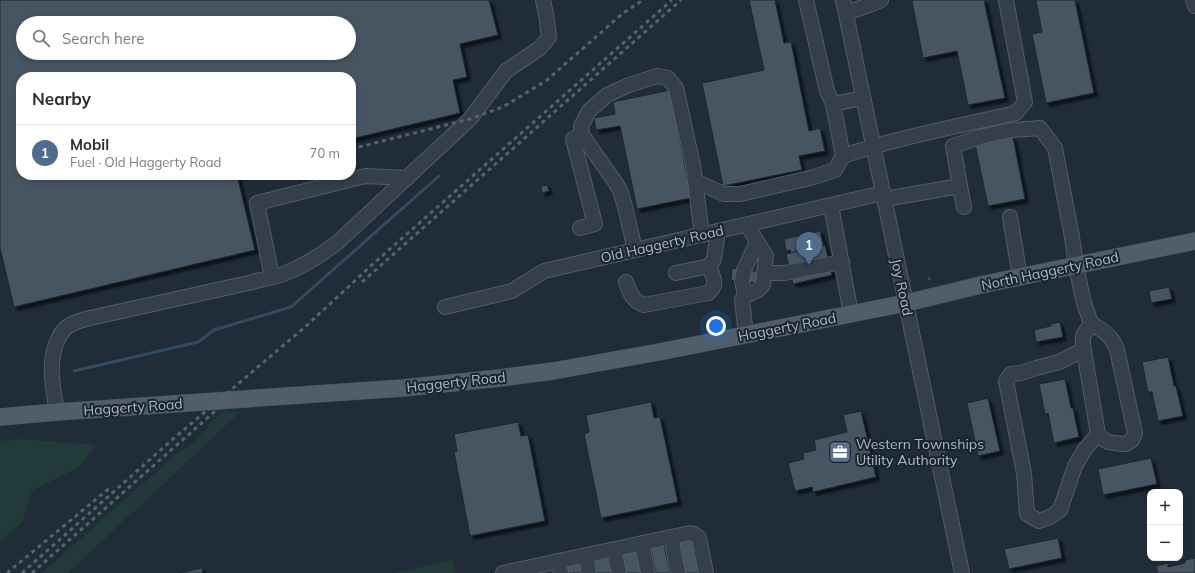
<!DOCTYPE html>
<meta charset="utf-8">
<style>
body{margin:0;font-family:Mulish,sans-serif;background:#f7f7f7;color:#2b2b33}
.controls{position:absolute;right:12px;bottom:12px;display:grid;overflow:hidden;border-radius:8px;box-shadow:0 2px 6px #0003}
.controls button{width:36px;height:36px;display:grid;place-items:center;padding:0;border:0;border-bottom:1px solid #e1e1e2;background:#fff;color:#2b2b33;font:20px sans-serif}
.you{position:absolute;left:716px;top:326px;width:14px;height:14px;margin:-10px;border:3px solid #fff;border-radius:50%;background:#1a73e8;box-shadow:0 0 0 6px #1a73e833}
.badge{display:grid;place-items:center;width:26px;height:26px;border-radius:50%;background:#506c8d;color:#fff;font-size:13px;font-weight:700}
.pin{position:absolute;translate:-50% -33px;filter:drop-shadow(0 1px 2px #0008)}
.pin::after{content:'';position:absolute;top:21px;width:14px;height:12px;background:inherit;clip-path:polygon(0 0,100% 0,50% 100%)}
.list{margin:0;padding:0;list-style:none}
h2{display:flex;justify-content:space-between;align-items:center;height:52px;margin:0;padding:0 16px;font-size:17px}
h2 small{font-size:13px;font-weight:400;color:#7c7c81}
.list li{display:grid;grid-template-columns:26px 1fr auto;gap:12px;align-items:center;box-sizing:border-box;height:56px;padding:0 16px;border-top:1px solid #e1e1e2}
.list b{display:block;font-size:15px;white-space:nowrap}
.list p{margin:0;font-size:13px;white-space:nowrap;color:#7c7c81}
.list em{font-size:13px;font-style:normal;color:#7c7c81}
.icon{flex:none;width:22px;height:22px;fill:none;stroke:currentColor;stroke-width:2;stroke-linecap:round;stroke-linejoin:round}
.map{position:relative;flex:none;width:1195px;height:573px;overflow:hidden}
.search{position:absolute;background:#fff;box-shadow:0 2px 6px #0003;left:16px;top:16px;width:340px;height:44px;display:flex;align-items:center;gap:10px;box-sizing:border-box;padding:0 14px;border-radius:22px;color:#7c7c81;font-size:15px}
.panel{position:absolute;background:#fff;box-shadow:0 2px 6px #0003;left:16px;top:72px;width:340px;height:108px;border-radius:16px}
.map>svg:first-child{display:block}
.green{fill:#223a3a}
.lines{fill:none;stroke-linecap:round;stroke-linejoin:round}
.stream{stroke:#334b61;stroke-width:3}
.building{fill:#465563;stroke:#1b2630;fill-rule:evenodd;filter:url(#shadow)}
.minor-casing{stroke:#515d67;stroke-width:16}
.major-casing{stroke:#3d4853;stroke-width:18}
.path{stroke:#405656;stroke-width:2;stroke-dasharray:3 3;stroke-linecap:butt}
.minor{stroke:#343f49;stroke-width:14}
.major{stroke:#515e69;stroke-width:17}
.rail{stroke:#556370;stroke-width:3;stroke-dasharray:4 4;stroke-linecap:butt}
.labels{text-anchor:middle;stroke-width:4;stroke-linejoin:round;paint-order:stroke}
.street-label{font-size:14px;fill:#aebac6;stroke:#19242e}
.poi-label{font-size:14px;fill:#aebac6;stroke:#19242e;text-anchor:start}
</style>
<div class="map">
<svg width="1195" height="573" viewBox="0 0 1195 573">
<defs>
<filter id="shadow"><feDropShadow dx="3.5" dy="3.5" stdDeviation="1" flood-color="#0009"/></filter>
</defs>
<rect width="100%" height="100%" fill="#202d39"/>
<g class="green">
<path d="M226,411L240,412L68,573H42L180,451L189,447L219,415L220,413Z"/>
<path d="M20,439L96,445L78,468L32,491L22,522L0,541V441Z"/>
<path d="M452,560L455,573H395Z"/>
</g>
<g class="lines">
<path class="stream" d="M74,371L198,342L214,330L291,307L439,176"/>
</g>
<g class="building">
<path d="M0,0H489L498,35L460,44L467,77L453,80L460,113L351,139V77H21V175H237L255,250L14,307L0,248ZM23,23H349V53H23Z"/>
<path d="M749,0H775L784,43L791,42L809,131L820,128L825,151L799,156L802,170L723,186L702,83L764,70Z"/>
<path d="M915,0H984L1005,98L968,105L957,51L923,58L912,1Z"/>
<path d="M1036,0H1075L1094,93L1046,103L1032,34L1042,32Z"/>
<path d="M670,90L691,198L637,209L620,126L596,130L594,118L615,114L613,102Z"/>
<path d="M1013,137L1025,199L988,206L975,144Z"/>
<path d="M547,185L549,191L542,193L541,186Z"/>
<path d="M820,231L824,246L791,254L790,250L786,251L784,239Z"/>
<path d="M825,245L832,275L793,284L786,254Z"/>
<path d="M732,268L760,272L758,283L731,280Z"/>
<path d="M1169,287L1172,299L1151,303L1149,291Z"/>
<path d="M1060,322L1063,337L1036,342L1034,330L1051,326V324Z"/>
<path d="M1168,357L1174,386H1176L1183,416L1158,421L1152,392H1148L1142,362Z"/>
<path d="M1065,379L1071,408H1073L1079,437L1054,443L1048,413L1045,414L1039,384Z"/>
<path d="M988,398L1000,451L978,456L967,403Z"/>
<path d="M651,402L654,418L660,417L678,502L601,518L584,434L589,432L586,415Z"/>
<path d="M861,411L876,477L813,492L812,487L795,491L788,463L804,459L803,453L816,450L814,440L847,432L843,415Z"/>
<path d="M518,422L521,436L528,435L545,521L470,536L454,452L457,451L454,434Z"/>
<path d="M1151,458L1157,484L1103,495L1098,469Z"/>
<path d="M692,538L699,573H683L677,541Z"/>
<path d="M1058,538L1062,558L1009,569L1004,549Z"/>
<path d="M664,545L670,573H656L651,548Z"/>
<path d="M636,550L641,573H626L622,554Z"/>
<path d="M608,557L612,573H596L593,560Z"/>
<path d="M1195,558V573H1158L1156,566L1168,563V567L1185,563V560Z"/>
<path d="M580,562L583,573H568L566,565Z"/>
<path d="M202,568L203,573H179Z"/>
</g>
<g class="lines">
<g class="minor-casing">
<g id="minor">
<path d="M806,0L827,91L833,104L843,156C900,137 958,126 1016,113L1025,102L1006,0"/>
<path d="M843,0L962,573"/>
<path d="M1193,0L1195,6"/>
<path d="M846,13L872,4L881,0"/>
<path d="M833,104L863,98"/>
<path d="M695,181L724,194H740L814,177L835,170L843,156"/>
<path d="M960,186L953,146L980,137L1011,130L1040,128L1055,148L1072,237L1076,266L1084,303L1091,323L1083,336V345L1098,434C1105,444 1115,443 1126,444L1132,440L1135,433L1117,350C1111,334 1104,332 1091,323"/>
<path d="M885,199L960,186L964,207"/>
<path d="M831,205L851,314"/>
<path d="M1010,217L1020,277"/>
<path d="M580,228L595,224L573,139L582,135"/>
<path d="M635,250L625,207L620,190L613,179L582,135L581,126L589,111L607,95L629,85L657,76L668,78L676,88L693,165L702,235"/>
<path d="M676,273L709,266L714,259L718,231"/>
<path d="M764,273H784L842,262"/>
<path d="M272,277L257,203L365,176L407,178"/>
<path d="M626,282C630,293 632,301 644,305L708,293C719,285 713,277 709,266"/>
<path d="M745,296L742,281L744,270L757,242"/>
<path d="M445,307L512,291L544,271L883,193"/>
<path d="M746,335L742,300L745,296L758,290L763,285L766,256L747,225"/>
<path d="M1083,350L1059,362L1036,368L1021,373L1011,374L1006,381L1024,473L1027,514L1039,521L1050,517L1060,510L1075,466L1085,449L1098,434"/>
<path d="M57,412C53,388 47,363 58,339C60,335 63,330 67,327C73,322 82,320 90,318L253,282C262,279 272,278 281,275C302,267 320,256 338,242L470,119L506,71L540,48L549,37L546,14L543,0"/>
<path d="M671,537L678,573"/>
<path d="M642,543L648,573"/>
<path d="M614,549L619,573"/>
<path d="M586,555L589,573"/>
<path d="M558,561L561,573"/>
<path d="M503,573L690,533L694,534L699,538L706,573"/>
</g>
</g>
<g class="major-casing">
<path id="major" d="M0,417L57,412L403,388L500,378L553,371L659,352L906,303L985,284L1195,241"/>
</g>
<path class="path" d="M929,277L930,283"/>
<use href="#minor" class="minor"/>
<use href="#major" class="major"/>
<g class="rail">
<path d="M351,149L470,119L503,107L547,80L622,14L643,0"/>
<path d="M247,175H248"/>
<path d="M362,282L681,0"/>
<path d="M7,573L112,486"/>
<path d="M22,573L173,439L305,327L374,263L672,0"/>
<path d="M32,573L230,398"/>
</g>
</g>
<defs>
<g id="office-square" transform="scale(1.15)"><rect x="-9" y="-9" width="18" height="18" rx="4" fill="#5c6f8a" stroke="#19242e"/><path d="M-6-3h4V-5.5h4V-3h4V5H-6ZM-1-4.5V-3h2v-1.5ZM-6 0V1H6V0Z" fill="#fff"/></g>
</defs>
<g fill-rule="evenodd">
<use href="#office-square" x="840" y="452"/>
</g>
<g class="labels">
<g class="street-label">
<text transform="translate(662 244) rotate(-13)" y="5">Old Haggerty Road</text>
<text transform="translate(1050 271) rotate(-12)" y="5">North Haggerty Road</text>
<text transform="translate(902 287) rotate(78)" y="5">Joy Road</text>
<text transform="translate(787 327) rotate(-11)" y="5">Haggerty Road</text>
<text transform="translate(456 382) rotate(-6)" y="5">Haggerty Road</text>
<text transform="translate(133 407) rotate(-4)" y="5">Haggerty Road</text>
</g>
<g class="poi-label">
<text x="856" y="449">Western Townships<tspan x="856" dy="16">Utility Authority</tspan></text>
</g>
</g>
</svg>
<div class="controls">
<button>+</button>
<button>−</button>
</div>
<div class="you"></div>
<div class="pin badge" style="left:809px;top:265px">1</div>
<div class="search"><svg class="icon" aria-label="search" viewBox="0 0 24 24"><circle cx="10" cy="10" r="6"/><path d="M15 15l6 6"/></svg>Search here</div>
<section class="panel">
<h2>Nearby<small></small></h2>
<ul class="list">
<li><span class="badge">1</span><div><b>Mobil</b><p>Fuel · Old Haggerty Road</p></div><em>70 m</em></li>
</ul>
</section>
</div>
